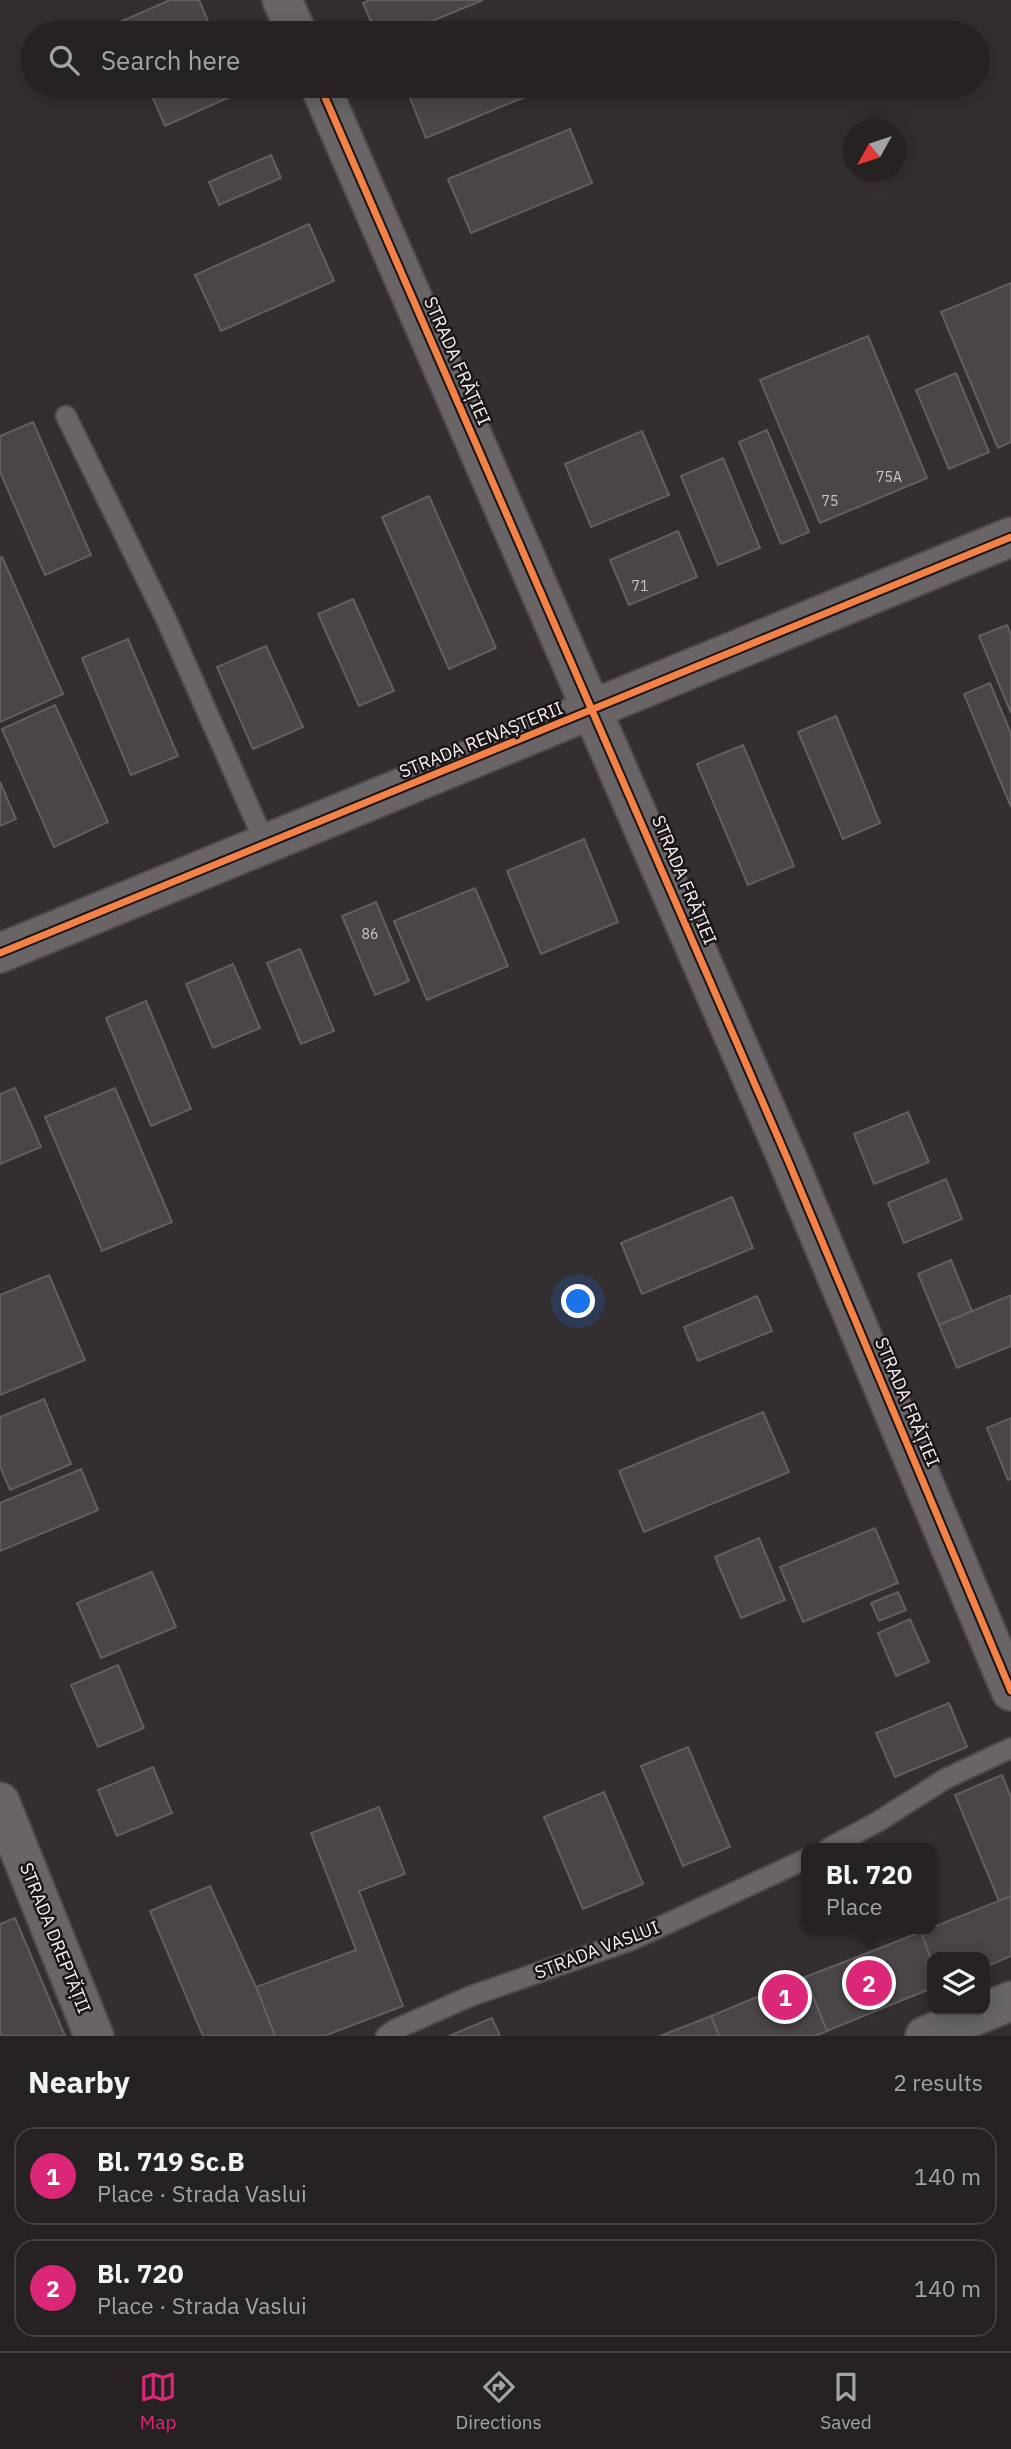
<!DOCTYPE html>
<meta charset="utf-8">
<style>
body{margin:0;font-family:"IBM Plex Sans",sans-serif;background:#2e2a2c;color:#f1f3f6}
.controls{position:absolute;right:21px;bottom:21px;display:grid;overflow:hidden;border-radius:14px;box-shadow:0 4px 18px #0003}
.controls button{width:63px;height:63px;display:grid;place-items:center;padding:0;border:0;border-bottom:2px solid #423f41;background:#262224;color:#f1f3f6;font:35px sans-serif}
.compass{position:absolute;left:843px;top:119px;width:63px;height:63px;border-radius:50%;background:#262224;box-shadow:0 4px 18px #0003;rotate:230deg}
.you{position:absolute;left:579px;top:1302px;width:24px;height:24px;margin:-18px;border:5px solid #fff;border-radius:50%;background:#1a73e8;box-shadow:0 0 0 10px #1a73e833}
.badge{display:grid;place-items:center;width:46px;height:46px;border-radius:50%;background:#db2777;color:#fff;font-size:23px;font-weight:700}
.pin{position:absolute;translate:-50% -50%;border:4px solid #fff;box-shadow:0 2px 7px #0006}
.popup{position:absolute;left:801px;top:1843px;width:136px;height:91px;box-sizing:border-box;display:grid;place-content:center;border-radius:14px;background:#262224;filter:drop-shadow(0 2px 5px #0005);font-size:23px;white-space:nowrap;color:#a4a4a6}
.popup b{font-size:26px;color:#f1f3f6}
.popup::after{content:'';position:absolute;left:50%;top:100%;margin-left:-14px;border:14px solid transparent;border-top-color:#262224}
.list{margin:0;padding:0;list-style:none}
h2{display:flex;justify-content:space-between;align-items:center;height:91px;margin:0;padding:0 28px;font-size:30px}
h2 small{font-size:23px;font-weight:400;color:#a4a4a6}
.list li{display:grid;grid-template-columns:46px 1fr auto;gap:21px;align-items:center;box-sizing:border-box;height:98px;margin:0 14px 14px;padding:0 14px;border:2px solid #423f41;border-radius:21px}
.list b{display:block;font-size:26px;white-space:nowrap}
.list p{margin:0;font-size:23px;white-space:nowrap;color:#a4a4a6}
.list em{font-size:23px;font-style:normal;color:#a4a4a6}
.icon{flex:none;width:38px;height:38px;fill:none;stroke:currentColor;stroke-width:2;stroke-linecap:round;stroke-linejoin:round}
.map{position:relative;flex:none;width:1011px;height:2036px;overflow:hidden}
.search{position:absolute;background:#262224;box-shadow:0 4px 18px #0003;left:21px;right:21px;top:21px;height:77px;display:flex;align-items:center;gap:18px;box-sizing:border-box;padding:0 24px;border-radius:38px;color:#a4a4a6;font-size:26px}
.sheet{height:315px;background:#262224}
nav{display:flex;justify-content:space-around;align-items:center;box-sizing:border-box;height:98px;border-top:2px solid #423f41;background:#262224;font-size:19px;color:#a4a4a6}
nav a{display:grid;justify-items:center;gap:4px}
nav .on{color:#db2777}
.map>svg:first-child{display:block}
.building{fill:#4a4547;stroke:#635f60;stroke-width:2}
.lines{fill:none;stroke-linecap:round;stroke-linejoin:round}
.service-casing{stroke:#4f4a4d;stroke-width:23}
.minor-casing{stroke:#4f4a4d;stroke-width:42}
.service{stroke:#696566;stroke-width:19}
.minor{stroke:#696566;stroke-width:38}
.cycleway-casing{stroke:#1a1517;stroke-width:11}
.cycleway{stroke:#f48246;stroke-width:7}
.labels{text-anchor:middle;stroke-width:5;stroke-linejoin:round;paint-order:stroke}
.number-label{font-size:14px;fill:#ccc5c8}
.street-label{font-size:18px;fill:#f7f0f3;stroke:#1a1517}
</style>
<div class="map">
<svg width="1011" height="2036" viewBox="0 0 1011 2036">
<rect width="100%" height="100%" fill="#332e30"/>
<g class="building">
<path d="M170,0H199L213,33H128L122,21Z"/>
<path d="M369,0H483L403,33H376L363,3Z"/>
<path d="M152,86H247L248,89L165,126L148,87Z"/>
<path d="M412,86H529L532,94L426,138L406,88Z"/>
<path d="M570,129L592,183L471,233L448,179Z"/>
<path d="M271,155L281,178L219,205L209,182Z"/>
<path d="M309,224L334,281L221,331L195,275Z"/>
<path d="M1011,283V442L998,448L941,312Z"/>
<path d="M868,336L927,478L820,523L760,380Z"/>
<path d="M956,373L989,452L949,469L916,390Z"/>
<path d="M33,422L91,555L45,575L0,472V436Z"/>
<path d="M767,430L809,532L781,544L739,442Z"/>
<path d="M642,431L669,495L591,527L565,464Z"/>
<path d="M723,458L760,548L718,565L681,476Z"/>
<path d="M429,496L496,648L449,669L382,517Z"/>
<path d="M678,531L697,577L629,605L610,560Z"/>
<path d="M2,557L63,694L0,722V558Z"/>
<path d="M353,599L394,691L359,706L318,614Z"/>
<path d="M1007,625L1011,635V713L979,636Z"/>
<path d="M128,639L178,756L131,775L82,658Z"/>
<path d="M266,646L303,727L253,749L217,667Z"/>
<path d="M990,683L1011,734V807L964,694Z"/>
<path d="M55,705L108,822L54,847L2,729Z"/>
<path d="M836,716L880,823L843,839L798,732Z"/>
<path d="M743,745L794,866L748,885L697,764Z"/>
<path d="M0,782L16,819L0,826Z"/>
<path d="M584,839L618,922L541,954L507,871Z"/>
<path d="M475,888L508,966L427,1000L394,921Z"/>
<path d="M376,902L409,981L375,995L342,916Z"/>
<path d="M300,949L334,1031L301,1044L267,963Z"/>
<path d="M233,964L260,1028L213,1048L186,984Z"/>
<path d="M146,1001L191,1109L151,1126L106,1018Z"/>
<path d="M15,1088L41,1147L0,1164V1094Z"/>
<path d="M115,1088L172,1222L102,1251L45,1117Z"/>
<path d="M908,1112L929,1162L874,1184L854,1134Z"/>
<path d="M946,1179L962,1219L904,1243L888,1203Z"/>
<path d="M732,1197L753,1248L642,1294L621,1243Z"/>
<path d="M951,1260L972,1311L939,1325L918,1274Z"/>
<path d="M49,1275L85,1360L0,1395V1295Z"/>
<path d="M1011,1295V1346L957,1368L939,1325Z"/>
<path d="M757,1296L772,1331L698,1361L684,1327Z"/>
<path d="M44,1399L71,1464L10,1490L0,1466V1417Z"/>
<path d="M763,1412L789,1472L644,1532L619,1471Z"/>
<path d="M1011,1418V1478L1008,1480L987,1428Z"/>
<path d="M81,1469L98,1510L0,1551V1503Z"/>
<path d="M875,1528L898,1583L803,1622L780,1567Z"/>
<path d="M759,1538L785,1600L741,1618L715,1557Z"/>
<path d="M152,1572L176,1627L101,1658L77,1603Z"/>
<path d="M898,1592L906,1610L879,1621L871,1603Z"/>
<path d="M910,1619L929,1662L896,1676L878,1633Z"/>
<path d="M118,1665L144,1728L98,1747L71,1685Z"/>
<path d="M949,1703L967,1747L895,1777L876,1733Z"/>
<path d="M688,1747L730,1847L683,1866L641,1766Z"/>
<path d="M153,1767L172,1813L117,1836L98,1790Z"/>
<path d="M1002,1775L1011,1797V1896L999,1901L955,1795Z"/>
<path d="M604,1792L643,1884L583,1909L544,1817Z"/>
<path d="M379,1807L405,1874L359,1891L403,2006L324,2036H275L256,1987L356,1950L311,1833Z"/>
<path d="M210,1886L256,1987L275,2036H203L150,1911Z"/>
<path d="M1011,1896V1956L985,1967V1957H932V1962L921,1932Z"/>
<path d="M15,1918L65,2036H2L0,2032V1924Z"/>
<path d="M921,1932L932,1962V1988L827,2031L805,1977Z"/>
<path d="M805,1977L827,2031L815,2036H719L711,2016Z"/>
<path d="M711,2016L719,2036H660Z"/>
<path d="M492,2018L500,2036H449Z"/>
</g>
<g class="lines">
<g class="service-casing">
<g id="service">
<path d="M66,416L166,619L266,845"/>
<path d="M829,1848L879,1821L945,1779L1011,1748"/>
<path d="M386,2036L396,2029L471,1996L632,1940L806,1859"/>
</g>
</g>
<g class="minor-casing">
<g id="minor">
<path d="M282,0L297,33"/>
<path d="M320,86L787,1158L1011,1691"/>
<path d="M0,953L1011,537"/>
<path d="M0,1802L94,2036"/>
<path d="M925,2036L1011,2001"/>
</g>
</g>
<use href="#service" class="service"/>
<use href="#minor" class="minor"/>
<g class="cycleway-casing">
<g id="cycleway">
<path d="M320,86L787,1158L1011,1691"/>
<path d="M0,953L1011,537"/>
</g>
</g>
<use href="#cycleway" class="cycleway"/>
</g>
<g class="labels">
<g class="number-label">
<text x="889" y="482">75A</text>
<text x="830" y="506">75</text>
<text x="640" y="591">71</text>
<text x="370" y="939">86</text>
</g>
<g class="street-label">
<text transform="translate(457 361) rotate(66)" y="6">STRADA FRĂȚIEI</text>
<text transform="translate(481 740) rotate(-22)" y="6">STRADA RENAȘTERII</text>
<text transform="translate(684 880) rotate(67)" y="6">STRADA FRĂȚIEI</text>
<text transform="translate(907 1402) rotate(67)" y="6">STRADA FRĂȚIEI</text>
<text transform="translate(55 1938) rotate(68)" y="6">STRADA DREPTĂȚII</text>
<text transform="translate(597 1950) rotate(-21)" y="6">STRADA VASLUI</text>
</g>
</g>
</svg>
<div class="controls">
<button><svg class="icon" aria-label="layers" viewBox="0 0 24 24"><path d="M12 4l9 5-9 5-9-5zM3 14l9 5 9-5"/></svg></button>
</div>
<svg class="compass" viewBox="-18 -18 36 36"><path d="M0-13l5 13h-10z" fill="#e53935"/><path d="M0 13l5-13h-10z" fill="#a4a4a6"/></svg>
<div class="you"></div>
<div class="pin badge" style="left:785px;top:1997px">1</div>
<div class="pin badge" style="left:869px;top:1983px">2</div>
<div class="popup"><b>Bl. 720</b>Place</div>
<div class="search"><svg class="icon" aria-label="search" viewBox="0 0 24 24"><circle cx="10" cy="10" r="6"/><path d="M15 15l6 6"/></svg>Search here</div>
</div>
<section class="sheet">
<h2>Nearby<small>2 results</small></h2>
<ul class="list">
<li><span class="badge">1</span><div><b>Bl. 719 Sc.B</b><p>Place · Strada Vaslui</p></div><em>140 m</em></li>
<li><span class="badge">2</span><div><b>Bl. 720</b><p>Place · Strada Vaslui</p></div><em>140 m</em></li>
</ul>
</section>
<nav>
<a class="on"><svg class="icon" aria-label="map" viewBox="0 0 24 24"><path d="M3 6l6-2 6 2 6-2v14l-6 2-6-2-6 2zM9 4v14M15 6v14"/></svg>Map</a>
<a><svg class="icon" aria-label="directions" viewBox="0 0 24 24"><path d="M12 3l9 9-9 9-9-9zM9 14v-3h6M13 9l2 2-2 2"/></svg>Directions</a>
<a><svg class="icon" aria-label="saved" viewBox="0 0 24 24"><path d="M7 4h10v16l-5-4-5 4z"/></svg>Saved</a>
</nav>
